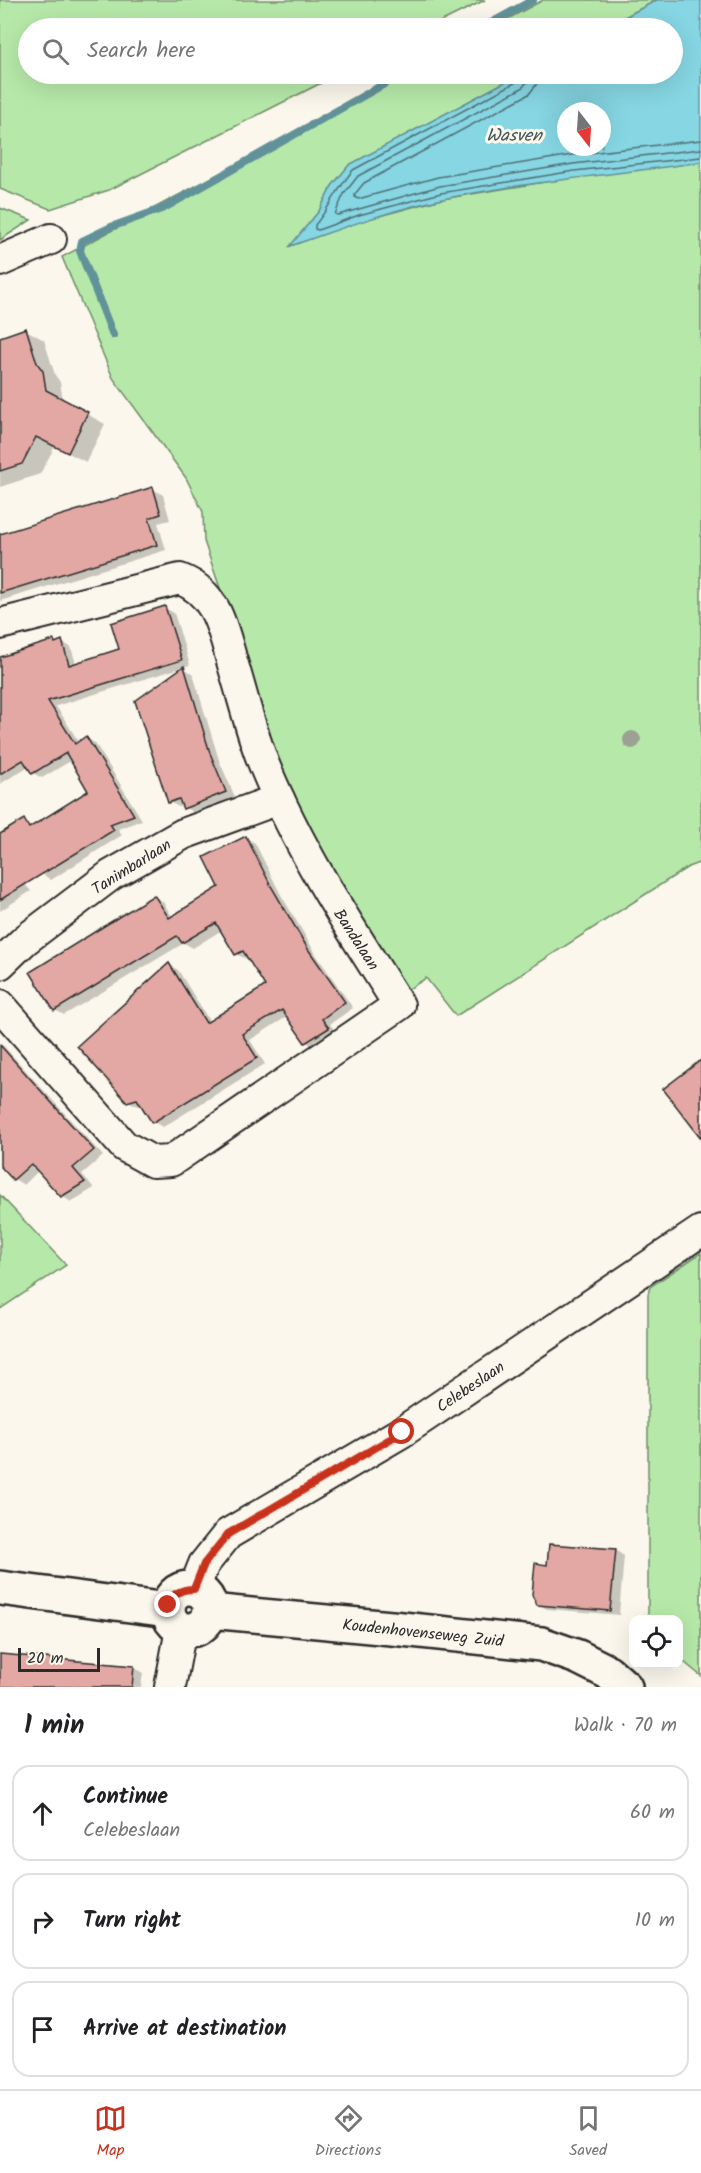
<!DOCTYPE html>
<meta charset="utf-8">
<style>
body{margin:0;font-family:Kalam,sans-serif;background:#f6f6f6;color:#202124}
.controls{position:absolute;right:18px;bottom:18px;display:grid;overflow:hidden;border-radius:12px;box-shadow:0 6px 24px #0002}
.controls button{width:54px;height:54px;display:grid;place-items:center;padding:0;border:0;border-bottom:2px solid #e0e0e0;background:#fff;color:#202124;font:30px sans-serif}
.compass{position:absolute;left:557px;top:102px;width:54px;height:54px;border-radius:50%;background:#fff;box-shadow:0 6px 24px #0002;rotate:163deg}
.scale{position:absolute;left:18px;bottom:15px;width:82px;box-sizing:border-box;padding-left:6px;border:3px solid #2b2b2b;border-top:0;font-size:16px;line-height:21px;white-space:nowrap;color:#2b2b2b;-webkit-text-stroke:4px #fbf7ec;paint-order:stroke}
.stop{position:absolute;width:18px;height:18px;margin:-14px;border:4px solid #c8321e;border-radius:50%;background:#fff}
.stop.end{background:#c8321e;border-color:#fff;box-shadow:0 2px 6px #0008}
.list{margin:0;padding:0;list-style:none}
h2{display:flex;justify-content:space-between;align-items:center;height:78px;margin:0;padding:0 24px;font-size:26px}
h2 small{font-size:20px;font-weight:400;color:#757577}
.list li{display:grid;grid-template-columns:39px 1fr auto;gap:18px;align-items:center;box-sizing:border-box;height:96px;margin:0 12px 12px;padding:0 12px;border:2px solid #e0e0e0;border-radius:18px}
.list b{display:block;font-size:22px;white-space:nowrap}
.list p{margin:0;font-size:20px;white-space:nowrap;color:#757577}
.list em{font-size:20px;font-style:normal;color:#757577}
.icon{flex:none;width:33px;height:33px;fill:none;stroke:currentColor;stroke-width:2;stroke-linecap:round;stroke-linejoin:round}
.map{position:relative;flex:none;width:701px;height:1687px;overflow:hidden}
.search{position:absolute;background:#fff;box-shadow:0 6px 24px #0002;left:18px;right:18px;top:18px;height:66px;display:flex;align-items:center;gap:15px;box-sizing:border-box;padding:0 21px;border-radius:33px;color:#757577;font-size:22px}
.sheet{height:402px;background:#fff}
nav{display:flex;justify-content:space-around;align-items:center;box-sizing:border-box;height:84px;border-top:2px solid #e0e0e0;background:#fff;font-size:16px;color:#757577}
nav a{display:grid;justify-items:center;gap:3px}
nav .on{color:#c8321e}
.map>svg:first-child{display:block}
.green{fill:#b6e9a9;stroke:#708a6a;stroke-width:1.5}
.water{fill:#86d6e3;stroke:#629299;stroke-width:1.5;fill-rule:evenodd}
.shadow{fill:#0003;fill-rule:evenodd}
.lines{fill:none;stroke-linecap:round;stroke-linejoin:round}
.shore{stroke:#4f6f75;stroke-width:1.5}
.stream{stroke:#629299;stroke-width:8}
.building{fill:#e3a8a3;stroke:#2b2b2b;stroke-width:1.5}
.minor-casing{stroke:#2b2b2b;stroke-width:34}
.major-casing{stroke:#2b2b2b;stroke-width:38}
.minor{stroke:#fbf7ec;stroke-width:30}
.major{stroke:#fbf7ec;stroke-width:33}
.tree{fill:#9ca193}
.route{stroke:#c8321e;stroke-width:8}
.labels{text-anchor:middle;stroke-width:6;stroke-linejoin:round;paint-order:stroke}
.street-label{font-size:16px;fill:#2b2b2b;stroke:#fbf7ec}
.water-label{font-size:18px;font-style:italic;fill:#425659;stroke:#fbf7ec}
</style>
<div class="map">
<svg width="701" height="1687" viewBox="0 0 701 1687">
<rect width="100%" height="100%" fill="#fbf7ec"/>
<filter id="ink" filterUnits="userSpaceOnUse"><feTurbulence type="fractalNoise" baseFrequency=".0167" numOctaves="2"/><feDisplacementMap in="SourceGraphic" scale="12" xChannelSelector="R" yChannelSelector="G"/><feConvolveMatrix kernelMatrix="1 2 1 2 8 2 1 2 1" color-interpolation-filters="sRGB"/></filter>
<g filter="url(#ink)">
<g class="green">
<path d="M0,0H485L428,28H28V74H339L109,190L50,209L0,189Z"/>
<path d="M543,0H657L604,28H491Z"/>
<path d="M406,74H520L349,165L332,186L319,211L291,246L361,221L442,199L575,177L701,162V862L688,867L456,1016L426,978L401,994L336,890L285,780L204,541L203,512L186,478L113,378L62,257Z"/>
<path d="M0,208L31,220L0,240Z"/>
<path d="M0,1195L66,1265L0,1309Z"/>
<path d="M701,1253V1676L679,1658L678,1620L648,1619V1294L650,1287Z"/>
</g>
<path class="water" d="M657,0H701V162C615,175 528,181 443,199C390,210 340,229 290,246L319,211L332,186L349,165L520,74H672V28H604ZM566,111H602V147H566Z"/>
<g class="shadow">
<path d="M26,330L44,340L55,375L60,382L63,401L105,424L86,462L55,446L40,474L0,487V338Z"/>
<path d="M153,489L163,495L170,520L158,523L166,550L0,601V535Z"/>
<path d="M165,608L174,613L190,665L56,706L79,742L86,738L95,743L142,820L118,829L122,835L51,880L42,874L19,835L90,791L72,760L42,778L33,773L29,766L0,784V658L54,642L57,644L61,642L71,647L76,664L121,650Z"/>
<path d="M184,668L193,674L219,760L235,797L194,813L183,806L179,807L169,802ZM186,797L174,802V799Z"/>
<path d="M246,838L255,843L280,893L317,956L353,1008L330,1024L337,1034L315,1047L306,1042L288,1016L250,1040L265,1064L163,1127L153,1122L143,1105L138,1106L128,1101L169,965L178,970L210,1022L267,987L249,958L246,959L236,954L222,930L193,948L184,943L64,1015L55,1010L154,896L163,902L173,918L221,888Z"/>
<path d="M0,856L31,891L0,911Z"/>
<path d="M0,1042L103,1156L82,1174L94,1188L71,1202L62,1196L39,1170L24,1185L14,1179L0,1164Z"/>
<path d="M615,1550L624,1556L619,1615L547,1609L538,1604L549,1566Z"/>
<path d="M0,1656L134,1668L143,1673L141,1687H0Z"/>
</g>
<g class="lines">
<g class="shore">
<path d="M522,74L518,81L353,170C338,188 329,208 315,225V229L318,230L359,215L441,193L574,171L701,157"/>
<path d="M529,74L528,81L522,88L358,176L344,194L335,214L338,215L440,186L573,164L701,149"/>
<path d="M538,74L536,85L529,94L364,183L355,194V197L358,199L438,177L572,155L701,140"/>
</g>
<g class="stream">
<path d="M482,28L533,0"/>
<path d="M113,335L80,251L82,241L111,227L164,208L402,74"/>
</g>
</g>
<g class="building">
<path d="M26,328L37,363L43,371L46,390L88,412L68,453L36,437L22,464L0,471V337Z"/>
<path d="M153,487L161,514L149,518L157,545L0,593V534Z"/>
<path d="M165,606L182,660L48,701L75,744L86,736L134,815L110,824L114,830L0,900V834L24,819L29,828L88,791L66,753L32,774L23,760L0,774V657L54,640L55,643L62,640L69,665L119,649L111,623Z"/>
<path d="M184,666L210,753L226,792L183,809L179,799L168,803L135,701Z"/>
<path d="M246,836L271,886L308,949L345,1002L322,1019L329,1028L305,1043L282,1010L242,1034L257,1058L152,1123L137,1099L127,1102L77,1046L169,963L206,1023L265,986L243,951L235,955L216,923L182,943L177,936L54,1011L30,972L154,895L169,918L219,887L204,857Z"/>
<path d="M0,1045L94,1150L73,1168L85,1182L61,1197L31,1164L13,1180L0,1166Z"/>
<path d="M701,1060V1138L663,1089Z"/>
<path d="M549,1544L616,1549L610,1611L537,1605L532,1595L535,1563L547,1565Z"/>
<path d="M0,1654L134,1666L132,1687H0Z"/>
</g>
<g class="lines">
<g class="minor-casing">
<g id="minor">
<path d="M0,261L51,239"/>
<path d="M0,624L180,579C219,594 223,632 234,668C244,701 252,736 265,767C300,852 350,928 399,1005L171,1161L153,1162L124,1146L0,1005"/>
<path d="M0,964L25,940L111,875L183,834L279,799"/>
<path d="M194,1589L204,1564L228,1534L402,1432L701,1231"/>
<path d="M170,1687L181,1629"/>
</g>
</g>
<g class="major-casing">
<g id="major">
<path d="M0,1588L168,1610"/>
<circle cx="189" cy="1609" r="21"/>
<path d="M210,1611L402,1629L541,1644L578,1657L608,1672L625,1687"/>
</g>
</g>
<use href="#minor" class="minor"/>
<use href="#major" class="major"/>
</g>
<circle class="tree" cx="632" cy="740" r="9"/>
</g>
<g class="lines" filter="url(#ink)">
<path class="route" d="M168,1605C172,1593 182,1589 194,1589L204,1564L228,1534L402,1432"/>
</g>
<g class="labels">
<g class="street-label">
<text transform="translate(131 866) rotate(-32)" y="6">Tanimbarlaan</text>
<text transform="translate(357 939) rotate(57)" y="6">Bandalaan</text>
<text transform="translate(470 1386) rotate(-34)" y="6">Celebeslaan</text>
<text transform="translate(423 1632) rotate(6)" y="6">Koudenhovenseweg Zuid</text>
</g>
<g class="water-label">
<text x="514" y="141">Wasven</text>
</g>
</g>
</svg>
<div class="controls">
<button><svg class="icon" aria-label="locate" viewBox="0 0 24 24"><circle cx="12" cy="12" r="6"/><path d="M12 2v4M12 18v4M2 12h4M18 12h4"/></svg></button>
</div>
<svg class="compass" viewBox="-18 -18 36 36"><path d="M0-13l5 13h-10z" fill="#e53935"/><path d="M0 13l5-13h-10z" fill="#757577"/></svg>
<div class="scale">20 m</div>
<div class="stop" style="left:402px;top:1432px"></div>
<div class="stop end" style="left:168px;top:1605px"></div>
<div class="search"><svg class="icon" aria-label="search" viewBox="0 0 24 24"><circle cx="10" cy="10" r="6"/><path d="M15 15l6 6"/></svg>Search here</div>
</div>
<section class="sheet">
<h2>1 min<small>Walk · 70 m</small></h2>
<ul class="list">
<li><svg class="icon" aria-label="ahead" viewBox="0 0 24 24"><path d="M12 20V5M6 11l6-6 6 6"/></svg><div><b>Continue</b><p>Celebeslaan</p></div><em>60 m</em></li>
<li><svg class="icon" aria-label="right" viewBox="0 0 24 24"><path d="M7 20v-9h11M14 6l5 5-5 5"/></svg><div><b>Turn right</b></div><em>10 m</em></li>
<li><svg class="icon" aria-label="arrive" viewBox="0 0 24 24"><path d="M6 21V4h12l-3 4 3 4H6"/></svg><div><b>Arrive at destination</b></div></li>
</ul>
</section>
<nav>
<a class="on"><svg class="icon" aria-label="map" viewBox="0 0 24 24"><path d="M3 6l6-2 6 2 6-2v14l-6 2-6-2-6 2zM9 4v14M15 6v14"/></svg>Map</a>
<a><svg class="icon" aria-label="directions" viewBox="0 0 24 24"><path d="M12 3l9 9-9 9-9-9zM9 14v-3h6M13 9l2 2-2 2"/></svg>Directions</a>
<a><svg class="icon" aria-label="saved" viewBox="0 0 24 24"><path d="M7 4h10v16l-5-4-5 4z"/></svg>Saved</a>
</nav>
